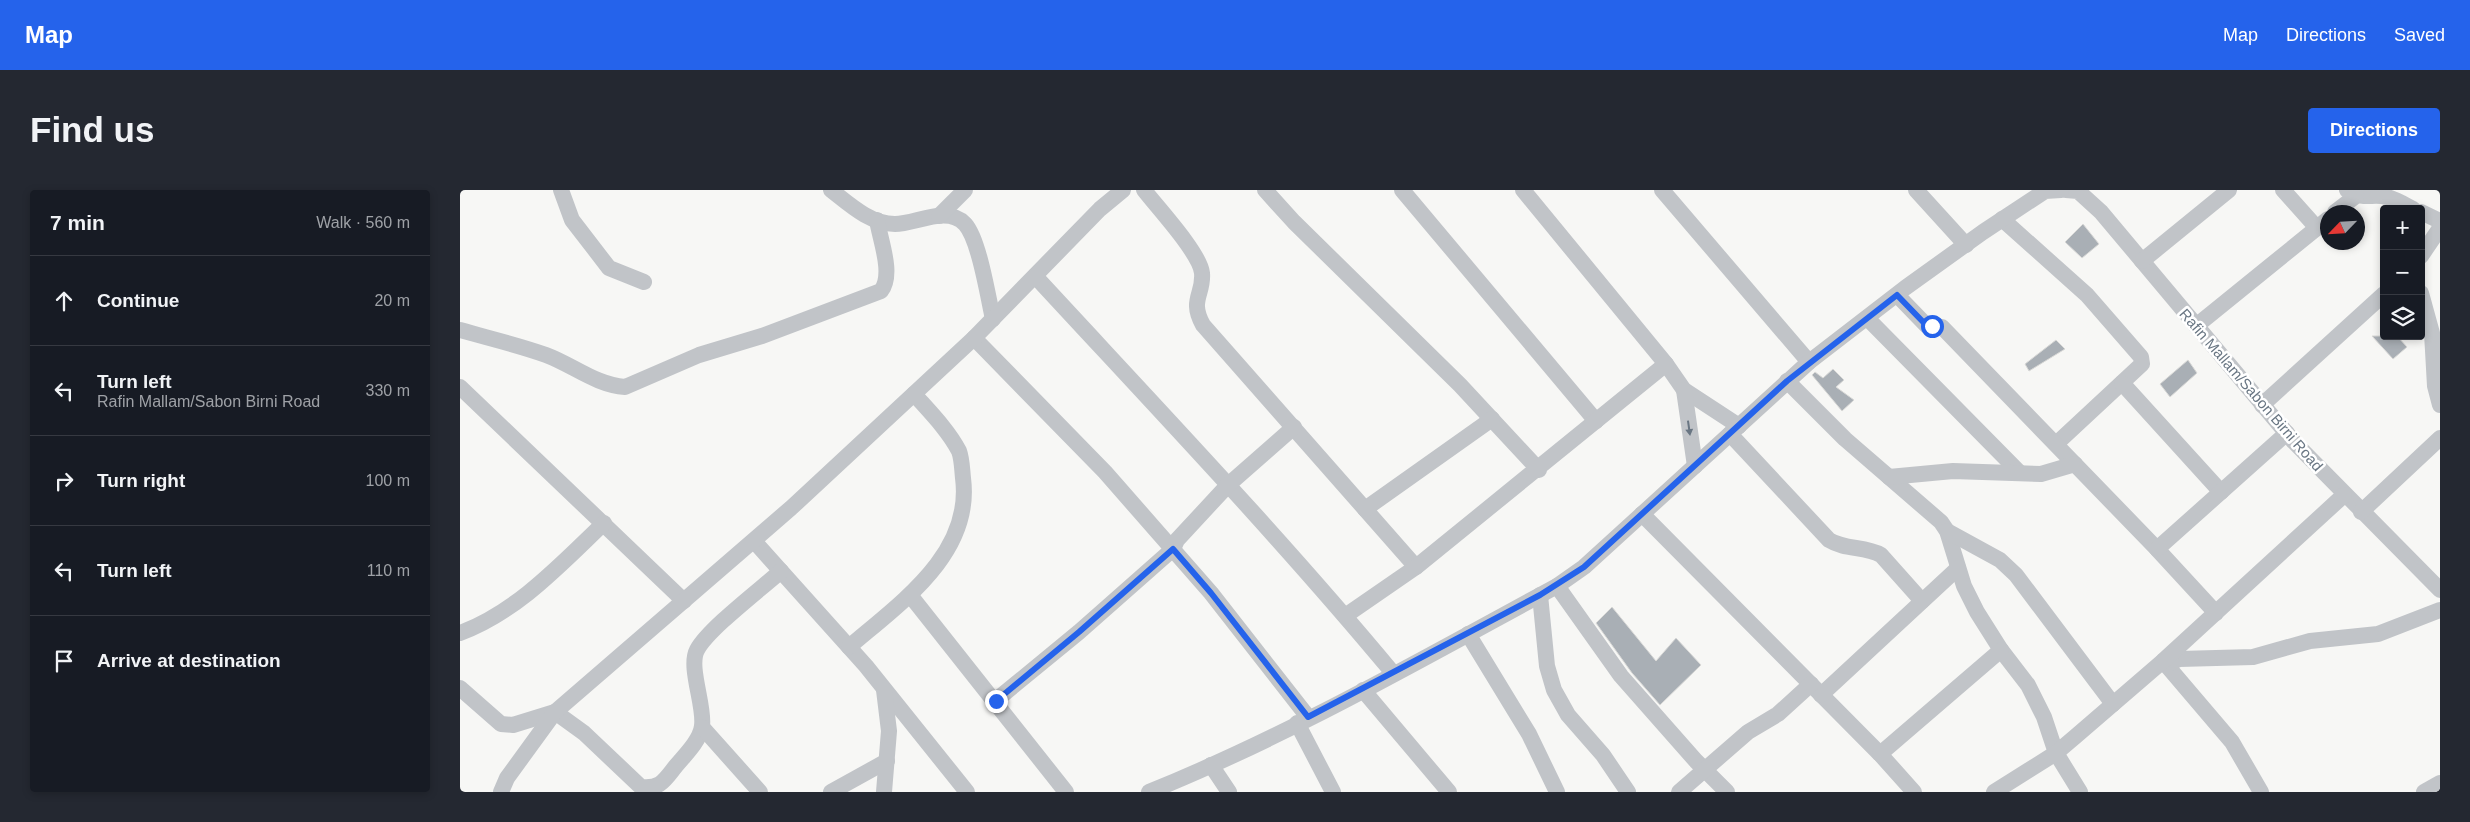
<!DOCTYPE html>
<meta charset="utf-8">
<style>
body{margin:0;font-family:Helvetica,sans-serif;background:#242831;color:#f1f3f6}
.controls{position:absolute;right:15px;top:15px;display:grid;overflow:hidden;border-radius:5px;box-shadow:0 2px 8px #0003}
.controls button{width:45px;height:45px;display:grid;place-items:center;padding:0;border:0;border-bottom:1px solid #363941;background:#171b24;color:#f1f3f6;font:25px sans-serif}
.compass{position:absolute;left:1860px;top:15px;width:45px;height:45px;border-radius:50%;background:#171b24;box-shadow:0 2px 8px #0003;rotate:245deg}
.stop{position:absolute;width:15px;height:15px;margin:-11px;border:4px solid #2563eb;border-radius:50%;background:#fff}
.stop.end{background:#2563eb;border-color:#fff;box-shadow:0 1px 5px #0008}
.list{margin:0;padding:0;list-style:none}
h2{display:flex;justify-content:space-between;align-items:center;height:65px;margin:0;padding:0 20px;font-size:21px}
h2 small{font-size:16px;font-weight:400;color:#9ea1a6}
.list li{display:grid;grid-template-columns:32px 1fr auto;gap:15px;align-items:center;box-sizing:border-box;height:90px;padding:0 20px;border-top:1px solid #363941}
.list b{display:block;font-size:19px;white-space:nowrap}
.list p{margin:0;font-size:16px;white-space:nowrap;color:#9ea1a6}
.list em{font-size:16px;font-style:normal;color:#9ea1a6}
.icon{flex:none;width:28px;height:28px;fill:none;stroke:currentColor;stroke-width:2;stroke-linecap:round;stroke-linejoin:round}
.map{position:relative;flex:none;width:1980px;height:602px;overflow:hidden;border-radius:5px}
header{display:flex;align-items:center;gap:30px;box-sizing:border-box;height:70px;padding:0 25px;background:#2563eb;color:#fff}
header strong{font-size:24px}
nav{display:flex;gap:28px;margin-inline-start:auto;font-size:18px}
.intro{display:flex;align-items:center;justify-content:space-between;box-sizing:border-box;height:120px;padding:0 30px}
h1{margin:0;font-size:35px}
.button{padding:12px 22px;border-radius:5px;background:#2563eb;color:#fff;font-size:18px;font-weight:700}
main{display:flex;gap:30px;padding:0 30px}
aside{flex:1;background:#171b24;border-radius:5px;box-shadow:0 2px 8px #0003}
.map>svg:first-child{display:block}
.building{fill:#a9afb5;stroke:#d9d9d7}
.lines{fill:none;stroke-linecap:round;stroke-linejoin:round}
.minor{stroke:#c1c4c8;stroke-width:16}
.oneway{fill:#697683}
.route{stroke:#2563eb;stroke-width:6}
.labels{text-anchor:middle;stroke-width:5;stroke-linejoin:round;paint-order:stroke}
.street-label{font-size:15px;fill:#697683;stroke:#fff}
</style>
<header>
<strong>Map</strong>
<nav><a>Map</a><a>Directions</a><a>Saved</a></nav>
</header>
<div class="intro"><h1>Find us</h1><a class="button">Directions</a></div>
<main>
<aside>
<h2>7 min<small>Walk · 560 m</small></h2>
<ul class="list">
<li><svg class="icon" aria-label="ahead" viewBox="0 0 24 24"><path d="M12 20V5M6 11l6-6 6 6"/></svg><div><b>Continue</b></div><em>20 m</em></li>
<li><svg class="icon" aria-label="left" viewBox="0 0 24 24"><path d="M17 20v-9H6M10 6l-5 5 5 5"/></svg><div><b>Turn left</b><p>Rafin Mallam/Sabon Birni Road</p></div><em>330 m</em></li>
<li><svg class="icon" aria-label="right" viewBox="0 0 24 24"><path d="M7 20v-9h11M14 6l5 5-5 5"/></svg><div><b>Turn right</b></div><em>100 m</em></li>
<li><svg class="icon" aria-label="left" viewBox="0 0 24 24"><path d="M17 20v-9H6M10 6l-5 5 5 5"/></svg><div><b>Turn left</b></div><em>110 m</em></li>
<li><svg class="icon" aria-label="arrive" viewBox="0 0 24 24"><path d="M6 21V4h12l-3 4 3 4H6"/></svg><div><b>Arrive at destination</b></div></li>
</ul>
</aside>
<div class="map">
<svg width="1980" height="602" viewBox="0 0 1980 602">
<rect width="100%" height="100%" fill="#f7f7f5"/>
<g class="building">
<path d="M1623,34L1639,54L1622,68L1605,52Z"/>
<path d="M1912,146H1937L1947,157L1933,169Z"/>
<path d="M1596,150L1605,159L1569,181L1565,174Z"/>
<path d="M1728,170L1737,183L1710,207L1700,194Z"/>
<path d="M1373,179L1384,190L1376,197L1394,210L1382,221L1352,185L1355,182L1363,188Z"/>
<path d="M1152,417L1196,471L1216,448L1241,475L1200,515L1172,483L1136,433Z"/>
</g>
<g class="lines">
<g class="minor">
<path d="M101,0L112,30L149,78L184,92"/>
<path d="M371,0C389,14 410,34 435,34C456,34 487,15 505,34C519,49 528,107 533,129"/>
<path d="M684,0C697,17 740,63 742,83C744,104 729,110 743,135L956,377"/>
<path d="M805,0L834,32L1000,195L1079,280"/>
<path d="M942,0L1136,231"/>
<path d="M1063,0L1206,174L1224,200L1279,236"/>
<path d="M1202,0L1349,172"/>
<path d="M1456,0L1506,55"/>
<path d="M1606,0L1618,1L1641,22L1834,252L1980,400"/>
<path d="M1823,0L1857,38"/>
<path d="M1887,0C1906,11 1911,3 1927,7C1936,9 1945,15 1953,19"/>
<path d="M1875,22L1896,6"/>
<path d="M1961,22L1980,31"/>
<path d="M479,26L505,0"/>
<path d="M1542,29L1627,105L1681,167L1682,174L1596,254"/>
<path d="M1961,66L1980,38"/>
<path d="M1682,71L1769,0"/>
<path d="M575,86C696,217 819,346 933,483"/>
<path d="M1961,103L1972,143L1975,196L1980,215"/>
<path d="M1437,105L1467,136L1482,137L1697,359L1756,423"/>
<path d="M1407,128L1560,283"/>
<path d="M1736,136L1868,29"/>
<path d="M0,140C28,148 58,155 86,165C113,175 136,195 165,197L239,165L302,146L421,101C434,84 420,50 417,30"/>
<path d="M514,148L645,282L751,403L848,527"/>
<path d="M1327,191L1385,249L1481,332L1487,341L1504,396L1517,422L1541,460L1568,495L1584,527L1596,563L1620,602"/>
<path d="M1662,193L1761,302"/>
<path d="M0,197L224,411"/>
<path d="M1224,200L1235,276"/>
<path d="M1802,215L1924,104"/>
<path d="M1270,244L1369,350C1385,360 1405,356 1421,365L1462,411"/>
<path d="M1429,287L1493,281L1581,284L1615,274"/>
<path d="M905,319L1032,229"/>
<path d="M1901,322L1980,248"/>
<path d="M1182,324L1420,564L1454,602"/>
<path d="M1487,341L1540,370L1556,385L1653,514"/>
<path d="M294,351L406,476L507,602"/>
<path d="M1697,359L1827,243"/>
<path d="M1097,396L1161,486L1236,571L1267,602"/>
<path d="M450,405L606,602"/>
<path d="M1080,405L1087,476L1094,500L1108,525L1143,565L1168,602"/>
<path d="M885,426L956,377L1206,174"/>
<path d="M0,443C57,422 101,374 144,333"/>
<path d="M1008,444L1069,544L1097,602"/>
<path d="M389,457C440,413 513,364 503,288C502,279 502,269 499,261C488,240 470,222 454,204"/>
<path d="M1703,471L1772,552L1801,602"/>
<path d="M1706,475L1719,469L1793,467L1850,451L1918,444L1980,420"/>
<path d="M0,498L41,534L53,535L95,522L124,543L181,597C200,599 204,591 215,577C224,566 240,551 242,536C245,516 228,477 237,460C248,439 301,399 321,381"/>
<path d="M903,500L989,602"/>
<path d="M1361,505L1498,378"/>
<path d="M535,511L619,442L713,359L717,350L768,295L834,237"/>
<path d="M837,533L873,602"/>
<path d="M242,537L300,602"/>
<path d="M1420,564L1541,460"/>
<path d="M751,575L769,602"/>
<path d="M41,602L47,588L95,522L331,318L514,148L640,19L663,0"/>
<path d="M371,602L427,571"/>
<path d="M424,602L429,541L424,500"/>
<path d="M689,602C830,545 964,468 1097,396L1124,377L1349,172L1445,98L1523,42L1585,1L1601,0"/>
<path d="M1219,602L1288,542L1318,524L1351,494"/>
<path d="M1534,602L1596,563L1616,546L1703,471L1884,305"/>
<path d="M1964,602L1980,593"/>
</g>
</g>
<defs><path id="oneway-solid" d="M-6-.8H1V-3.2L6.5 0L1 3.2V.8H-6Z" transform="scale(1.25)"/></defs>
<use class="oneway" href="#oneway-solid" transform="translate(1229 238) rotate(82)"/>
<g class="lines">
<path class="route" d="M536,511L619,442L713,359L751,403L848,527L1080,405L1124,377L1327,191L1437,105L1467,136H1472"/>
</g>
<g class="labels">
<g class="street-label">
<text transform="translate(1791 200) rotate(49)" y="5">Rafin Mallam/Sabon Birni Road</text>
</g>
</g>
</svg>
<div class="controls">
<button>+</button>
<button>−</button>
<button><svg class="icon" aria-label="layers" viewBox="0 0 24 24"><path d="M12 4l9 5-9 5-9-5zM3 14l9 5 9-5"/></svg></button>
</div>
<svg class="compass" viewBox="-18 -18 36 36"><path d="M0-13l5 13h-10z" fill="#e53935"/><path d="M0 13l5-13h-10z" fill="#9ea1a6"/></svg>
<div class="stop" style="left:1472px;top:136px"></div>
<div class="stop end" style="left:536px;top:511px"></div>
</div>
</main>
